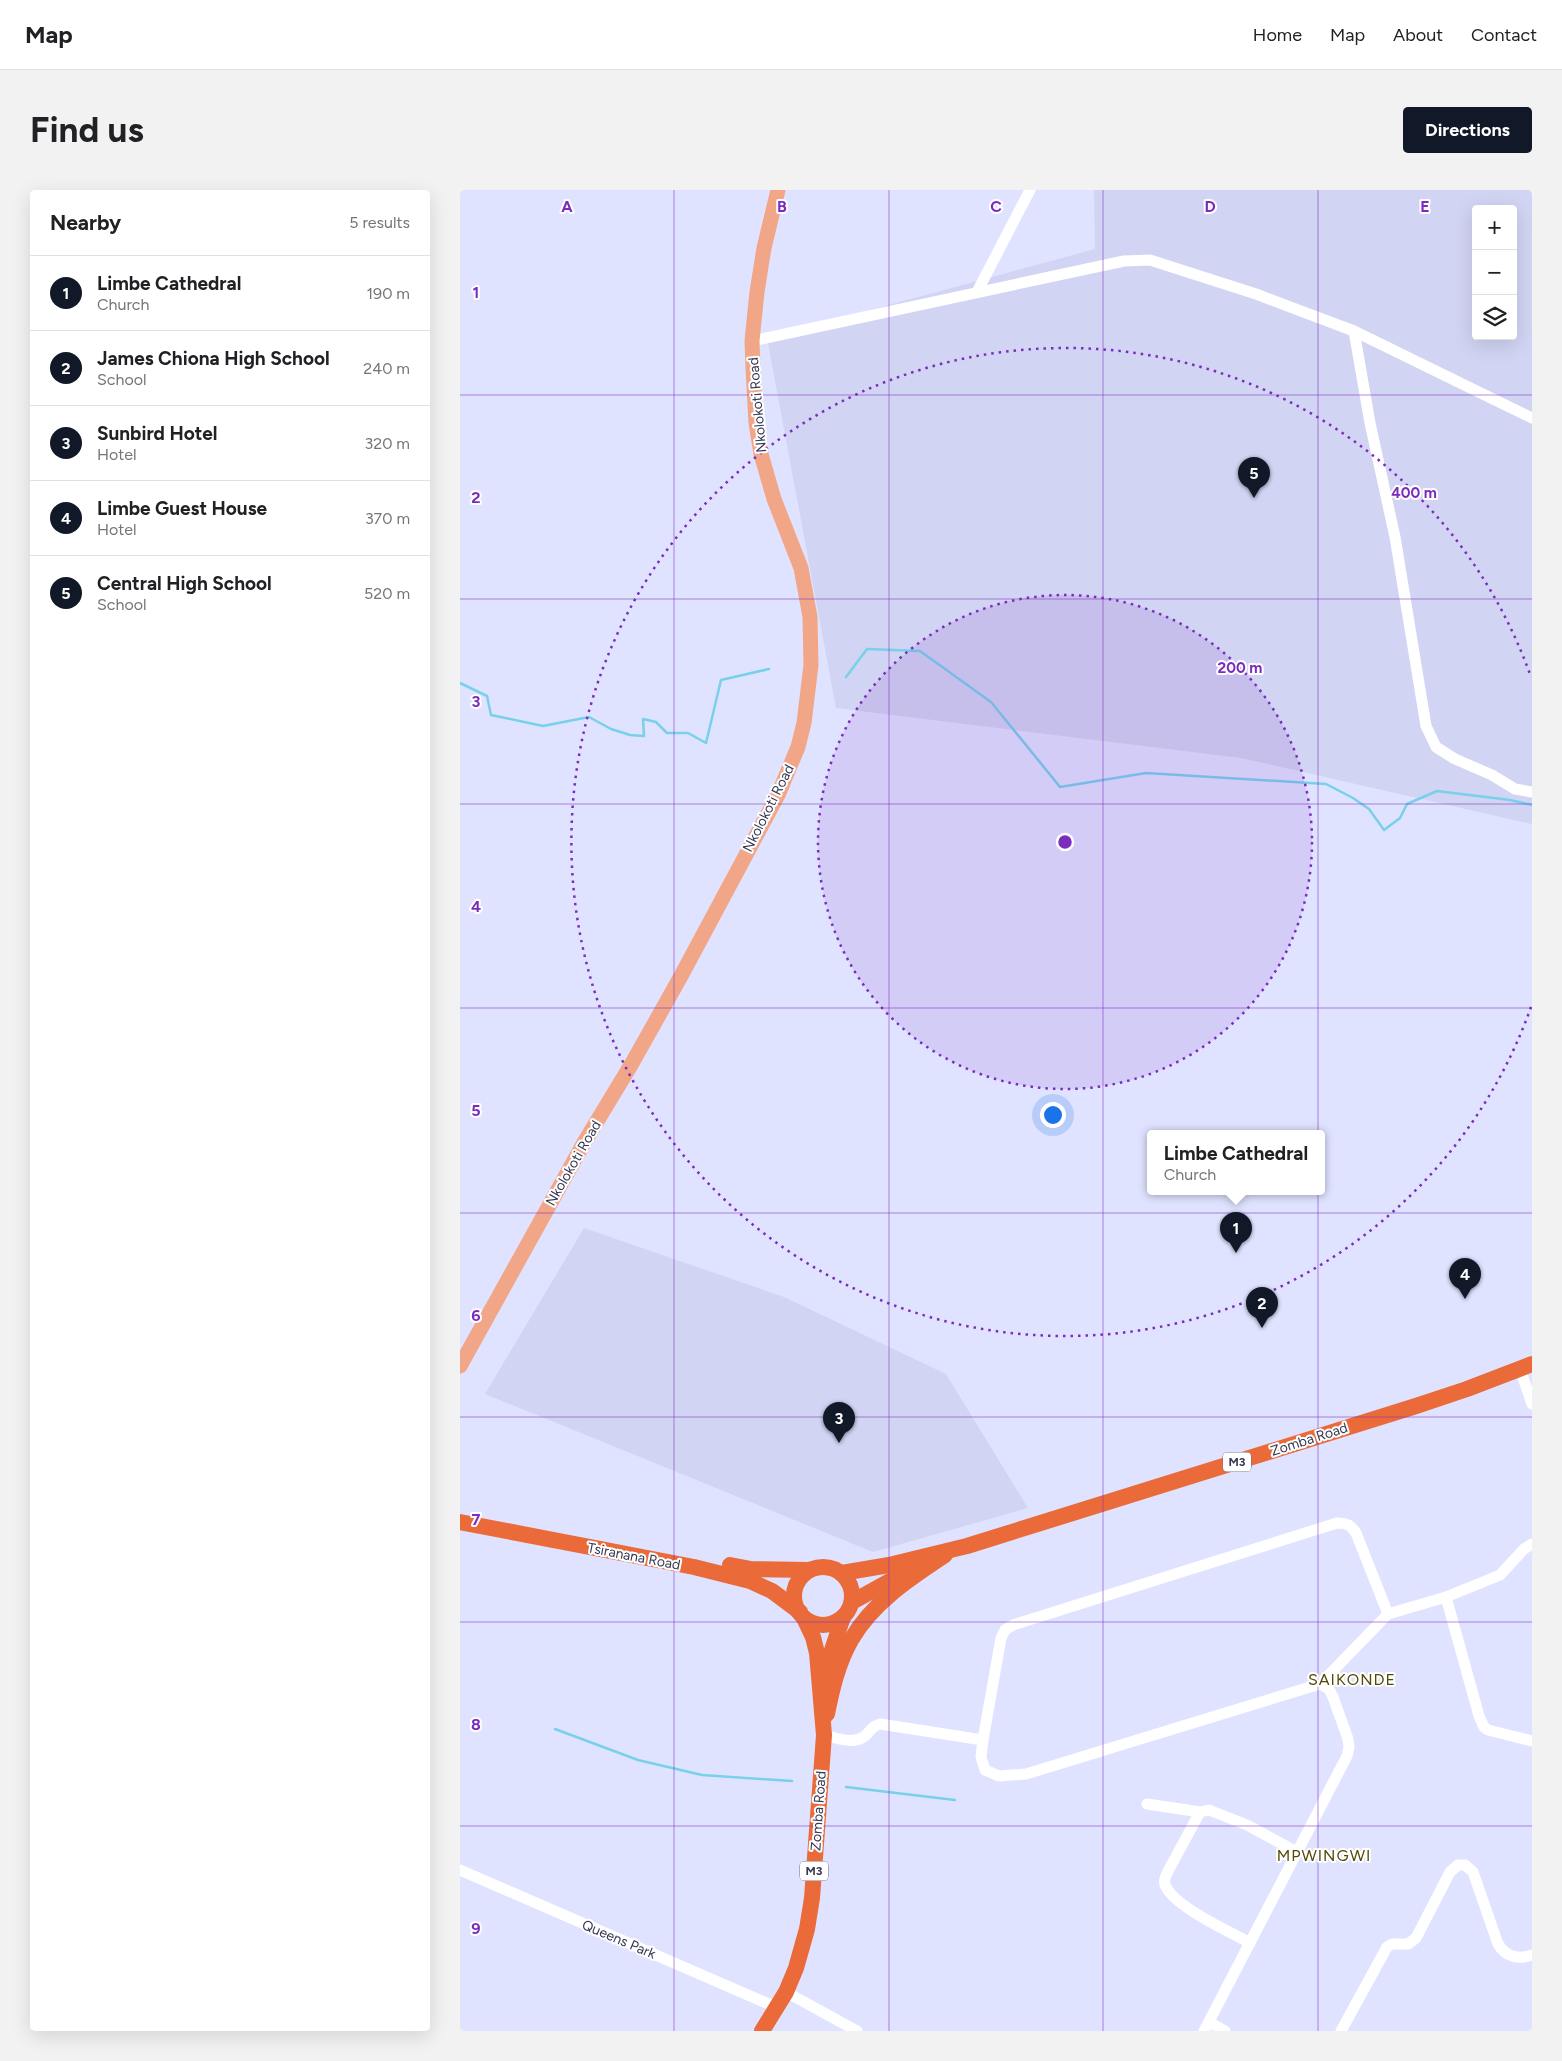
<!DOCTYPE html>
<meta charset="utf-8">
<style>
body{margin:0;font-family:Figtree,sans-serif;background:#f2f2f2;color:#202124}
.controls{position:absolute;right:15px;top:15px;display:grid;overflow:hidden;border-radius:5px;box-shadow:0 5px 20px #0002}
.controls button{width:45px;height:45px;display:grid;place-items:center;padding:0;border:0;border-bottom:1px solid #e0e0e0;background:#fff;color:#202124;font:25px sans-serif}
.you{position:absolute;left:592px;top:924px;width:18px;height:18px;margin:-12px;border:4px solid #fff;border-radius:50%;background:#1a73e8;box-shadow:0 0 0 8px #1a73e833}
.badge{display:grid;place-items:center;width:32px;height:32px;border-radius:50%;background:#111827;color:#fff;font-size:16px;font-weight:700}
.pin{position:absolute;translate:-50% -41px;filter:drop-shadow(0 1px 2px #0008)}
.pin::after{content:'';position:absolute;top:26px;width:18px;height:15px;background:inherit;clip-path:polygon(0 0,100% 0,50% 100%)}
.popup{position:absolute;left:687px;top:940px;width:178px;height:65px;box-sizing:border-box;display:grid;place-content:center;border-radius:5px;background:#fff;filter:drop-shadow(0 1px 4px #0005);font-size:16px;white-space:nowrap;color:#757577}
.popup b{font-size:19px;color:#202124}
.popup::after{content:'';position:absolute;left:50%;top:100%;margin-left:-10px;border:10px solid transparent;border-top-color:#fff}
.list{margin:0;padding:0;list-style:none}
h2{display:flex;justify-content:space-between;align-items:center;height:65px;margin:0;padding:0 20px;font-size:21px}
h2 small{font-size:16px;font-weight:400;color:#757577}
.list li{display:grid;grid-template-columns:32px 1fr auto;gap:15px;align-items:center;box-sizing:border-box;height:75px;padding:0 20px;border-top:1px solid #e0e0e0}
.list b{display:block;font-size:19px;white-space:nowrap}
.list p{margin:0;font-size:16px;white-space:nowrap;color:#757577}
.list em{font-size:16px;font-style:normal;color:#757577}
.icon{flex:none;width:28px;height:28px;fill:none;stroke:currentColor;stroke-width:2;stroke-linecap:round;stroke-linejoin:round}
.map{position:relative;flex:none;width:1072px;height:1841px;overflow:hidden;border-radius:5px}
header{display:flex;align-items:center;gap:30px;box-sizing:border-box;height:70px;padding:0 25px;background:#fff;border-bottom:1px solid #e0e0e0}
header strong{font-size:24px}
nav{display:flex;gap:28px;margin-inline-start:auto;font-size:18px}
.intro{display:flex;align-items:center;justify-content:space-between;box-sizing:border-box;height:120px;padding:0 30px}
h1{margin:0;font-size:35px}
.button{padding:12px 22px;border-radius:5px;background:#111827;color:#fff;font-size:18px;font-weight:700}
main{display:flex;gap:30px;padding:0 30px}
aside{flex:1;background:#fff;border-radius:5px;box-shadow:0 5px 20px #0002}
.map>svg:first-child{display:block}
.built{fill:#d1d4f2;fill-rule:evenodd}
.lines{fill:none;stroke-linecap:round;stroke-linejoin:round}
.stream{stroke:#78d0eb;stroke-width:2.5}
.minor{stroke:#fff;stroke-width:11}
.major{stroke:#f2a688;stroke-width:15}
.highway{stroke:#ea6a39;stroke-width:16}
.grid{fill:none;stroke:#7b2cbf;stroke-width:1;stroke-opacity:0.55}
.ring{fill:none;stroke:#7b2cbf;stroke-width:2.5;stroke-dasharray:2.5 5}
.labels{text-anchor:middle;stroke-width:4;stroke-linejoin:round;paint-order:stroke}
.shield{fill:#fff;stroke:#727487;stroke-width:1}
.shield-label{font-size:12px;font-weight:bold;fill:#363853}
.street-label{font-size:14px;fill:#363853;stroke:#fff}
.quarter-label{font-size:16px;letter-spacing:1px;fill:#534a08;stroke:#fff}
.grid-label{font-size:16px;text-anchor:middle;font-weight:bold;fill:#7b2cbf;stroke:#fff;stroke-width:4;stroke-linejoin:round;paint-order:stroke}
.centre{fill:#7b2cbf;stroke:#fff;stroke-width:2.5}
.ring-label{font-size:15px;text-anchor:middle;font-weight:bold;fill:#7b2cbf;stroke:#fff;stroke-width:4;stroke-linejoin:round;paint-order:stroke}
</style>
<header>
<strong>Map</strong>
<nav><a>Home</a><a>Map</a><a>About</a><a>Contact</a></nav>
</header>
<div class="intro"><h1>Find us</h1><a class="button">Directions</a></div>
<main>
<aside>
<h2>Nearby<small>5 results</small></h2>
<ul class="list">
<li><span class="badge">1</span><div><b>Limbe Cathedral</b><p>Church</p></div><em>190 m</em></li>
<li><span class="badge">2</span><div><b>James Chiona High School</b><p>School</p></div><em>240 m</em></li>
<li><span class="badge">3</span><div><b>Sunbird Hotel</b><p>Hotel</p></div><em>320 m</em></li>
<li><span class="badge">4</span><div><b>Limbe Guest House</b><p>Hotel</p></div><em>370 m</em></li>
<li><span class="badge">5</span><div><b>Central High School</b><p>School</p></div><em>520 m</em></li>
</ul>
</aside>
<div class="map">
<svg width="1072" height="1841" viewBox="0 0 1072 1841">
<rect width="100%" height="100%" fill="#e0e3ff"/>
<g class="built">
<path d="M634,0H1072V634L781,568L376,518L307,148L635,59ZM1016,19H1053V146H1016Z"/>
<path d="M124,1038L324,1107L486,1184L568,1318L413,1362L25,1204Z"/>
</g>
<g class="lines">
<g class="stream">
<path d="M386,487L407,459L460,461L531,512L600,597L686,583L866,594L893,608L909,619L924,640L940,628L947,614L977,601L1050,610L1072,615"/>
<path d="M0,493L27,506L31,525L83,536L129,527L151,539L170,545L184,546L183,529L196,532L207,543H228L246,553L261,490L309,479"/>
<path d="M95,1539L178,1570L242,1585L332,1591"/>
<path d="M386,1597L495,1610"/>
</g>
<g class="minor">
<path d="M517,102L570,0"/>
<path d="M894,141L910,233L935,347L966,536L976,557L995,569L1032,585L1055,599L1072,602"/>
<path d="M292,151L664,71L690,70L796,104L894,141L1072,228"/>
<path d="M1060,1179L1072,1214"/>
<path d="M986,1407L1019,1526L1024,1537L1028,1540L1072,1551"/>
<path d="M928,1424L896,1343C891,1335 887,1333 877,1333L553,1435L545,1440L541,1448L523,1550L521,1567L525,1580L539,1586L566,1584L860,1494L928,1424L986,1407L1040,1385L1064,1359L1072,1354"/>
<path d="M364,1545C376,1548 393,1555 405,1546C411,1541 411,1536 420,1534L523,1550"/>
<path d="M687,1614L740,1622L749,1620L787,1635L837,1662"/>
<path d="M740,1622L707,1683C705,1688 703,1692 706,1697C717,1718 769,1741 790,1753"/>
<path d="M0,1680L318,1818"/>
<path d="M326,1802L397,1841"/>
<path d="M749,1832L765,1841"/>
<path d="M744,1841L887,1566L889,1557L888,1549L873,1507L869,1499L860,1494"/>
<path d="M881,1841L927,1757L932,1754H948L956,1748L990,1682L998,1675H1005L1013,1682L1038,1754C1046,1767 1058,1770 1072,1765"/>
</g>
<path class="major" d="M0,1176L125,951L171,875L221,786L318,605L338,557L344,533L351,475L350,427L341,378L314,309L301,264L296,233L293,178L292,151L297,102L304,58L318,0"/>
<g class="highway">
<path d="M0,1332L234,1377L290,1391L312,1401L340,1422"/>
<path d="M270,1375L291,1379L349,1380"/>
<circle cx="363" cy="1406" r="29"/>
<path d="M382,1383L429,1375L507,1356L956,1216L1007,1199L1072,1174"/>
<path d="M392,1412L448,1381"/>
<path d="M365,1493L369,1469L383,1427"/>
<path d="M367,1524C372,1499 378,1473 391,1450C412,1413 450,1388 485,1365"/>
<path d="M302,1841L326,1802L336,1778L347,1739L352,1708L364,1545L357,1463L353,1447L344,1428"/>
</g>
</g>
<path class="grid" d="M214,0V1841M429,0V1841M643,0V1841M858,0V1841M0,205H1072M0,409H1072M0,614H1072M0,818H1072M0,1023H1072M0,1227H1072M0,1432H1072M0,1636H1072"/>
<circle cx="605" cy="652" r="247" fill="#7b2cbf" fill-opacity=".12"/>
<g class="ring">
<circle cx="605" cy="652" r="247"/>
<path d="M1071 817A494 494 0 1 1 1071 487"/>
</g>
<g class="labels">
<g class="shield">
<rect x="763" y="1262.5" width="28" height="19" rx="4"/>
<rect x="340" y="1671.5" width="28" height="19" rx="4"/>
</g>
<g class="shield-label">
<text x="777" y="1276">M3</text>
<text x="354" y="1685">M3</text>
</g>
<g class="street-label">
<text transform="translate(297 215) rotate(-95)" y="5">Nkolokoti Road</text>
<text transform="translate(308 618) rotate(-63)" y="5">Nkolokoti Road</text>
<text transform="translate(113 973) rotate(-60)" y="5">Nkolokoti Road</text>
<text transform="translate(849 1249) rotate(-18)" y="5">Zomba Road</text>
<text transform="translate(174 1366) rotate(11)" y="5">Tsiranana Road</text>
<text transform="translate(358 1621) rotate(-86)" y="5">Zomba Road</text>
<text transform="translate(159 1749) rotate(23)" y="5">Queens Park</text>
</g>
<g class="quarter-label">
<text x="892" y="1495">SAIKONDE</text>
<text x="864" y="1671">MPWINGWI</text>
</g>
</g>
<g class="grid-label">
<text x="107" y="22">A</text>
<text x="322" y="22">B</text>
<text x="536" y="22">C</text>
<text x="750" y="22">D</text>
<text x="965" y="22">E</text>
<text x="16" y="108">1</text>
<text x="16" y="313">2</text>
<text x="16" y="517">3</text>
<text x="16" y="722">4</text>
<text x="16" y="926">5</text>
<text x="16" y="1131">6</text>
<text x="16" y="1335">7</text>
<text x="16" y="1540">8</text>
<text x="16" y="1744">9</text>
</g>
<circle cx="605" cy="652" r="8" class="centre"/>
<g class="ring-label">
<text x="954" y="308">400 m</text>
<text x="780" y="483">200 m</text>
</g>
</svg>
<div class="controls">
<button>+</button>
<button>−</button>
<button><svg class="icon" aria-label="layers" viewBox="0 0 24 24"><path d="M12 4l9 5-9 5-9-5zM3 14l9 5 9-5"/></svg></button>
</div>
<div class="you"></div>
<div class="pin badge" style="left:776px;top:1063px">1</div>
<div class="popup"><b>Limbe Cathedral</b>Church</div>
<div class="pin badge" style="left:802px;top:1138px">2</div>
<div class="pin badge" style="left:379px;top:1253px">3</div>
<div class="pin badge" style="left:1005px;top:1109px">4</div>
<div class="pin badge" style="left:794px;top:308px">5</div>
</div>
</main>
